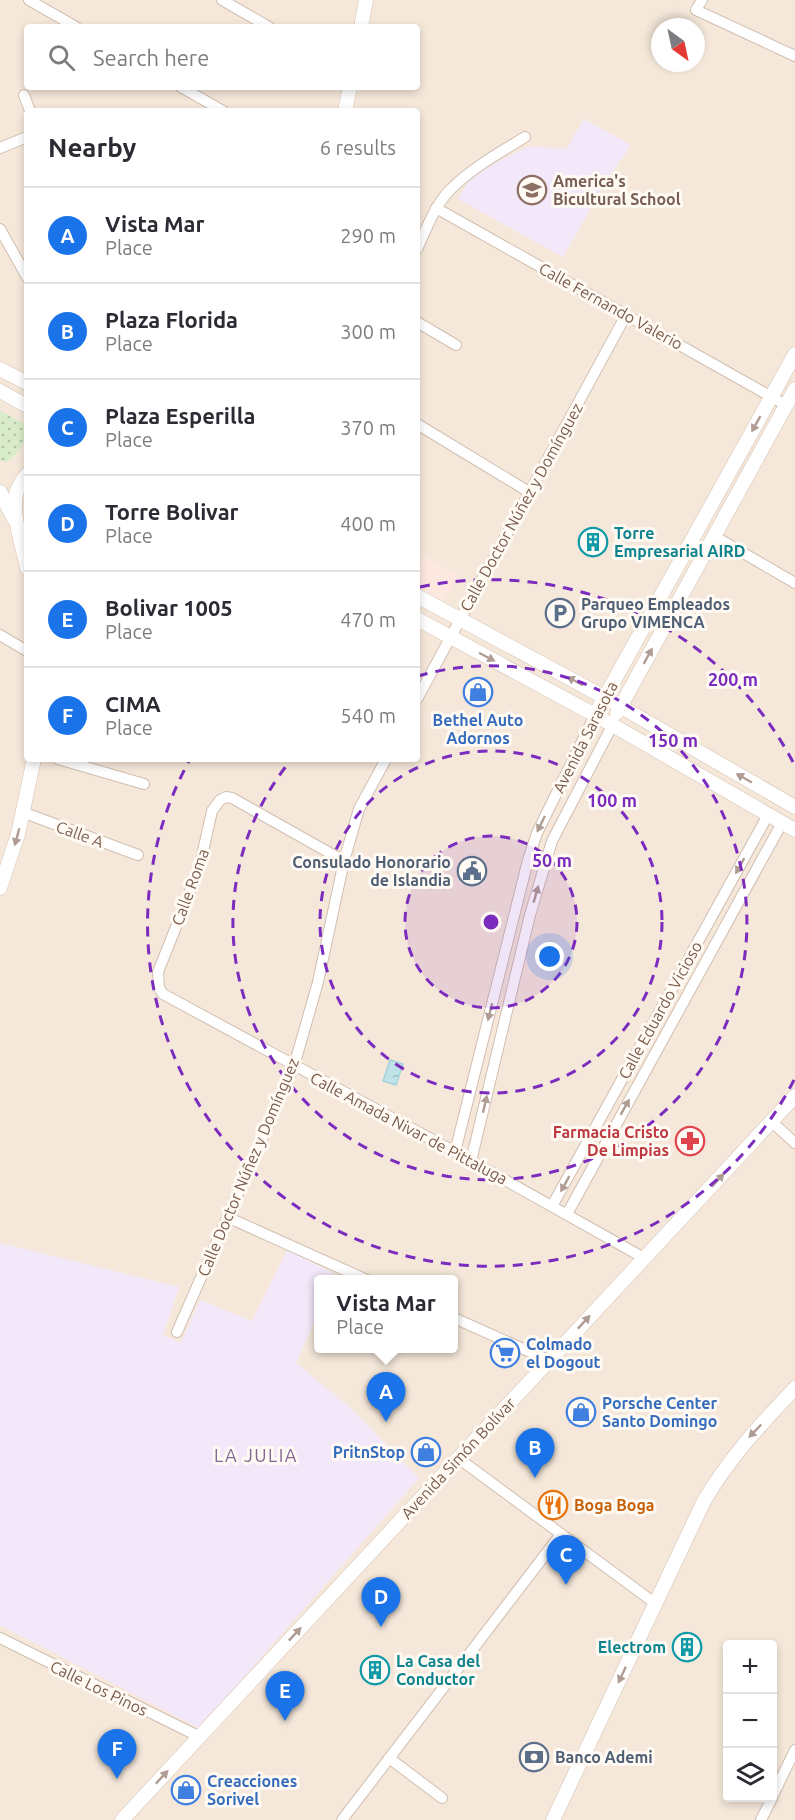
<!DOCTYPE html>
<meta charset="utf-8">
<style>
body{margin:0;font-family:Ubuntu,sans-serif;background:#f2f2f3;color:#2b2b33}
.controls{position:absolute;right:18px;bottom:18px;display:grid;overflow:hidden;border-radius:6px;box-shadow:0 3px 9px #0003}
.controls button{width:54px;height:54px;display:grid;place-items:center;padding:0;border:0;border-bottom:2px solid #e1e1e2;background:#fff;color:#2b2b33;font:30px sans-serif}
.compass{position:absolute;left:651px;top:18px;width:54px;height:54px;border-radius:50%;background:#fff;box-shadow:0 3px 9px #0003;rotate:147deg}
.you{position:absolute;left:550px;top:957px;width:21px;height:21px;margin:-15px;border:4px solid #fff;border-radius:50%;background:#1a73e8;box-shadow:0 0 0 9px #1a73e833}
.badge{display:grid;place-items:center;width:39px;height:39px;border-radius:50%;background:#1a73e8;color:#fff;font-size:20px;font-weight:700}
.pin{position:absolute;translate:-50% -50px;filter:drop-shadow(0 2px 3px #0008)}
.pin::after{content:'';position:absolute;top:32px;width:21px;height:18px;background:inherit;clip-path:polygon(0 0,100% 0,50% 100%)}
.popup{position:absolute;left:314px;top:1275px;width:144px;height:78px;box-sizing:border-box;display:grid;place-content:center;border-radius:6px;background:#fff;filter:drop-shadow(0 2px 4px #0005);font-size:20px;white-space:nowrap;color:#7c7c81}
.popup b{font-size:22px;color:#2b2b33}
.popup::after{content:'';position:absolute;left:50%;top:100%;margin-left:-12px;border:12px solid transparent;border-top-color:#fff}
.list{margin:0;padding:0;list-style:none}
h2{display:flex;justify-content:space-between;align-items:center;height:78px;margin:0;padding:0 24px;font-size:26px}
h2 small{font-size:20px;font-weight:400;color:#7c7c81}
.list li{display:grid;grid-template-columns:39px 1fr auto;gap:18px;align-items:center;box-sizing:border-box;height:96px;padding:0 24px;border-top:2px solid #e1e1e2}
.list b{display:block;font-size:22px;white-space:nowrap}
.list p{margin:0;font-size:20px;white-space:nowrap;color:#7c7c81}
.list em{font-size:20px;font-style:normal;color:#7c7c81}
.icon{flex:none;width:33px;height:33px;fill:none;stroke:currentColor;stroke-width:2;stroke-linecap:round;stroke-linejoin:round}
.map{position:relative;flex:none;width:795px;height:1820px;overflow:hidden}
.search{position:absolute;background:#fff;box-shadow:0 3px 9px #0003;left:24px;top:24px;width:396px;height:66px;display:flex;align-items:center;gap:15px;box-sizing:border-box;padding:0 21px;border-radius:6px;color:#7c7c81;font-size:22px}
.panel{position:absolute;background:#fff;box-shadow:0 3px 9px #0003;left:24px;top:108px;width:396px;height:654px;border-radius:6px}
.map>svg:first-child{display:block}
.residential{fill:#f5e8da;fill-rule:evenodd}
.commercial{fill:#fde8e0}
.education{fill:#f3e8fa}
.grass{fill:url(#grass-dots)}
.water{fill:url(#water-ripples);stroke:#a5d3da;stroke-width:1.5}
.lines{fill:none;stroke-linecap:round;stroke-linejoin:round}
.minor-casing{stroke:#d1beb0;stroke-width:12}
.secondary-casing{stroke:#d6c0b0;stroke-width:15}
.minor{stroke:#fff;stroke-width:10}
.secondary{stroke:#fff;stroke-width:14}
.oneway{fill:#af9d94}
.ring{fill:none;stroke:#7b2cbf;stroke-width:3;stroke-dasharray:10 8}
.labels{text-anchor:middle;stroke-width:6;stroke-linejoin:round;paint-order:stroke}
.education-label{font-size:16px;font-weight:bold;fill:#785e54;stroke:#fffaf3;text-anchor:start}
.street-label{font-size:16px;fill:#7a5c4d;stroke:#fffaf3}
.culture-label{font-size:16px;font-weight:bold;fill:#0d838f;stroke:#fffaf3;text-anchor:start}
.service-label{font-size:16px;font-weight:bold;fill:#4e5e75;stroke:#fffaf3;text-anchor:start}
.shop-label{font-size:16px;font-weight:bold;fill:#366cbe;stroke:#fffaf3;text-anchor:start}
.health-label{font-size:16px;font-weight:bold;fill:#be3a42;stroke:#fffaf3;text-anchor:end}
.food-label{font-size:16px;font-weight:bold;fill:#c56008;stroke:#fffaf3;text-anchor:start}
.neighbourhood-label{font-size:18px;letter-spacing:1.5px;fill:#846695;stroke:#fffaf3}
.centre{fill:#7b2cbf;stroke:#fffaf3;stroke-width:3}
.ring-label{font-size:18px;text-anchor:middle;font-weight:bold;fill:#7b2cbf;stroke:#fffaf3;stroke-width:6;stroke-linejoin:round;paint-order:stroke}
</style>
<div class="map">
<svg width="795" height="1820" viewBox="0 0 795 1820">
<defs>
<pattern id="grass-dots" width="8" height="8" patternUnits="userSpaceOnUse" patternTransform="scale(1.5)"><rect width="8" height="8" fill="#d8ecc9"/><path d="M2 2h.1M6 6h.1" fill="none" stroke="#b4c2a5" stroke-width="1.8" stroke-linecap="round"/></pattern>
<pattern id="water-ripples" width="26" height="14" patternUnits="userSpaceOnUse" patternTransform="scale(1.5)"><rect width="26" height="14" fill="#bfe3e8"/><path d="M2 4q2-2 4 0t4 0M15 11q2-2 4 0t4 0" fill="none" stroke="#a0bbbe"/></pattern>
</defs>
<rect width="100%" height="100%" fill="#fdf6ec"/>
<path class="residential" d="M0,0H795V1820H0ZM27,27H417V87H27ZM660,27H696V63H660ZM27,111H417V759H27ZM318,1280H454V1348H318ZM728,1644H772V1798H728Z"/>
<path class="commercial" d="M417,552L459,575L443,602L417,587Z"/>
<g class="education">
<path d="M584,119L631,145L609,177L563,257L458,199L468,182L493,164L529,146L566,149Z"/>
<path d="M0,1243L179,1287L163,1335L181,1343L200,1300L252,1321L287,1250L337,1275L335,1279L318,1280V1314L296,1363L347,1405L419,1478L199,1728L0,1625Z"/>
</g>
<path class="grass" d="M0,411L27,425C27,442 20,451 7,462L0,460Z"/>
<path class="water" d="M390,1060L403,1064L396,1085L383,1081Z"/>
<g class="lines">
<g class="minor-casing">
<g id="minor">
<path d="M29,0L76,27"/>
<path d="M222,0L269,27"/>
<path d="M702,0L696,10L795,56"/>
<path d="M181,87L223,111"/>
<path d="M24,95L30,111"/>
<path d="M0,148L27,137"/>
<path d="M436,208L786,405"/>
<path d="M0,229L27,277"/>
<path d="M417,249C426,230 434,207 449,191C470,169 499,153 525,137"/>
<path d="M417,322L456,345"/>
<path d="M417,424L529,492"/>
<path d="M714,536L795,583"/>
<path d="M0,635L27,651"/>
<path d="M417,699L626,315"/>
<path d="M58,759L144,784"/>
<path d="M22,812L138,855"/>
<path d="M344,861L232,798L226,797L220,800L212,811L199,869L158,972L159,988L163,994L455,1152L644,1258"/>
<path d="M772,1122L795,1143"/>
<path d="M455,1152L528,860L537,833L595,715"/>
<path d="M471,1161L530,915L552,841L612,726"/>
<path d="M552,1206L768,815"/>
<path d="M567,1214L782,823"/>
<path d="M227,1217L367,1280"/>
<path d="M454,1318L548,1360"/>
<path d="M177,1332L294,1066L318,982L344,861L359,809L386,759"/>
<path d="M458,1458L656,1604"/>
<path d="M0,1638L200,1737"/>
<path d="M389,1758L442,1798"/>
<path d="M772,1797L795,1750"/>
<path d="M342,1820L561,1534"/>
<path d="M761,1820L772,1798"/>
</g>
</g>
<g class="secondary-casing">
<g id="secondary">
<path d="M361,27L366,0"/>
<path d="M345,111L350,87"/>
<path d="M0,369L27,383"/>
<path d="M0,391L27,406"/>
<path d="M27,474C23,479 19,485 17,491C10,511 23,547 27,568"/>
<path d="M0,492L14,519"/>
<path d="M417,596L604,697L795,807"/>
<path d="M417,619L595,715L795,830"/>
<path d="M617,713L795,389"/>
<path d="M595,715L795,354"/>
<path d="M0,888L18,834L34,759"/>
<path d="M122,1820L795,1096"/>
<path d="M553,1820L704,1501C729,1458 761,1424 795,1388"/>
</g>
</g>
<use href="#minor" class="minor"/>
<use href="#secondary" class="secondary"/>
</g>
<defs><path id="oneway-solid" d="M-6-.8H1V-3.2L6.5 0L1 3.2V.8H-6Z" transform="scale(1.5)"/></defs>
<g class="oneway">
<use href="#oneway-solid" transform="translate(756 424) rotate(119)"/>
<use href="#oneway-solid" transform="translate(648 656) rotate(-61)"/>
<use href="#oneway-solid" transform="translate(487 657) rotate(28)"/>
<use href="#oneway-solid" transform="translate(575 681) rotate(-152)"/>
<use href="#oneway-solid" transform="translate(744 778) rotate(-150)"/>
<use href="#oneway-solid" transform="translate(541 824) rotate(116)"/>
<use href="#oneway-solid" transform="translate(17 837) rotate(105)"/>
<use href="#oneway-solid" transform="translate(740 866) rotate(119)"/>
<use href="#oneway-solid" transform="translate(536 894) rotate(-74)"/>
<use href="#oneway-solid" transform="translate(490 1012) rotate(104)"/>
<use href="#oneway-solid" transform="translate(485 1104) rotate(-77)"/>
<use href="#oneway-solid" transform="translate(625 1107) rotate(-61)"/>
<use href="#oneway-solid" transform="translate(718 1180) rotate(-47)"/>
<use href="#oneway-solid" transform="translate(565 1184) rotate(119)"/>
<use href="#oneway-solid" transform="translate(584 1322) rotate(-47)"/>
<use href="#oneway-solid" transform="translate(755 1431) rotate(134)"/>
<use href="#oneway-solid" transform="translate(295 1634) rotate(-47)"/>
<use href="#oneway-solid" transform="translate(622 1675) rotate(115)"/>
<use href="#oneway-solid" transform="translate(162 1777) rotate(-47)"/>
</g>
<circle cx="491" cy="922" r="86" fill="#7b2cbf" fill-opacity=".12"/>
<g class="ring">
<circle cx="491" cy="922" r="86"/>
<circle cx="491" cy="922" r="171"/>
<path d="M418 676A257 257 0 1 1 291 760"/>
<path d="M794 1080A342 342 0 1 1 189 761M420 587A342 342 0 0 1 794 764"/>
</g>
<defs>
<g id="school-ring" transform="scale(1.5)"><circle r="9.5" fill="#fffaf3" stroke="#8d6e63" stroke-width="1.5"/><path d="M0-5L7-2L0 1L-7-2ZM-4 1L0 2.5L4 1V4Q0 6-4 4Z" fill="#8d6e63"/></g>
<g id="building-ring" transform="scale(1.5)"><circle r="9.5" fill="#fffaf3" stroke="#0f9aa8" stroke-width="1.5"/><path d="M-4-6H4V6H1V3H-1V6H-4ZM-2.5-4.3h1.7v1.8h-1.7ZM.8-4.3h1.7v1.8H.8ZM-2.5-1h1.7V.8h-1.7ZM.8-1h1.7V.8H.8Z" fill="#0f9aa8"/></g>
<g id="parking-ring" transform="scale(1.5)"><circle r="9.5" fill="#fffaf3" stroke="#5c6f8a" stroke-width="1.5"/><path d="M-3.5-5.5H1a3.5 3.5 0 0 1 0 7H-1V5.5H-3.5ZM-1-3.4V-.6H.8a1.4 1.4 0 0 0 0-2.8Z" fill="#5c6f8a"/></g>
<g id="shop-ring" transform="scale(1.5)"><circle r="9.5" fill="#fffaf3" stroke="#3f7fe0" stroke-width="1.5"/><path d="M-5-2.5h2.3a2.7 3.5 0 0 1 5.4 0H5L5.5 6h-11ZM-1.5-2.5h3a1.5 2.3 0 0 0-3 0Z" fill="#3f7fe0"/></g>
<g id="civic-ring" transform="scale(1.5)"><circle r="9.5" fill="#fffaf3" stroke="#5c6f8a" stroke-width="1.5"/><path d="M-.6-6.5H3V-4.5H.6V-3L4-1V1h2V6H-6V1h2V-1L-.6-3ZM-1.2 2.5V6h2.4V2.5Z" fill="#5c6f8a"/></g>
<g id="pharmacy-ring" transform="scale(1.5)"><circle r="9.5" fill="#fffaf3" stroke="#e0444e" stroke-width="1.5"/><path d="M-2-6h4v4h4v4h-4v4h-4v-4h-4v-4h4Z" fill="#e0444e"/></g>
<g id="supermarket-ring" transform="scale(1.5)"><circle r="9.5" fill="#fffaf3" stroke="#3f7fe0" stroke-width="1.5"/><path d="M-6-5.5h2.5l.6 2H6L4.5 2H-2.5L-4.4-4H-6ZM-1.5 3.2a1.3 1.3 0 1 0 .1 0ZM3 3.2a1.3 1.3 0 1 0 .1 0Z" fill="#3f7fe0"/></g>
<g id="restaurant-ring" transform="scale(1.5)"><circle r="9.5" fill="#fffaf3" stroke="#e8710a" stroke-width="1.5"/><path d="M-5-6h1v4h1v-4h1v4h1v-4h1v5L-1.5 .5V6h-2V.5L-5-1ZM5-6V6H3V1.5H1.5Q1.5-4 5-6Z" fill="#e8710a"/></g>
<g id="bank-ring" transform="scale(1.5)"><circle r="9.5" fill="#fffaf3" stroke="#5c6f8a" stroke-width="1.5"/><path d="M-6-4H6V4H-6ZM0-2.3a2.3 2.3 0 1 0 0 4.6a2.3 2.3 0 1 0 0-4.6Z" fill="#5c6f8a"/></g>
</defs>
<g fill-rule="evenodd">
<use href="#school-ring" x="532" y="190"/>
<use href="#building-ring" x="593" y="542"/>
<use href="#parking-ring" x="560" y="613"/>
<use href="#shop-ring" x="478" y="692"/>
<use href="#civic-ring" x="472" y="871"/>
<use href="#pharmacy-ring" x="690" y="1141"/>
<use href="#supermarket-ring" x="505" y="1353"/>
<use href="#shop-ring" x="581" y="1412"/>
<use href="#shop-ring" x="426" y="1452"/>
<use href="#restaurant-ring" x="553" y="1505"/>
<use href="#building-ring" x="687" y="1647"/>
<use href="#building-ring" x="375" y="1670"/>
<use href="#bank-ring" x="534" y="1757"/>
<use href="#shop-ring" x="186" y="1790"/>
</g>
<g class="labels">
<g class="education-label">
<text x="553" y="187">America's<tspan x="553" dy="18">Bicultural School</tspan></text>
</g>
<g class="street-label">
<text transform="translate(611 306) rotate(29)" y="6">Calle Fernando Valerio</text>
<text transform="translate(521 507) rotate(-61)" y="6">Calle Doctor Núñez y Domínguez</text>
<text transform="translate(585 737) rotate(-63)" y="6">Avenida Sarasota</text>
<text transform="translate(80 834) rotate(20)" y="6">Calle A</text>
<text transform="translate(190 887) rotate(-70)" y="6">Calle Roma</text>
<text transform="translate(660 1010) rotate(-61)" y="6">Calle Eduardo Vicioso</text>
<text transform="translate(409 1128) rotate(28)" y="6">Calle Amada Nivar de Pittaluga</text>
<text transform="translate(248 1167) rotate(-67)" y="6">Calle Doctor Núñez y Domínguez</text>
<text transform="translate(458 1458) rotate(-47)" y="6">Avenida Simón Bolívar</text>
<text transform="translate(99 1688) rotate(26)" y="6">Calle Los Pinos</text>
</g>
<g class="culture-label">
<text x="614" y="539">Torre<tspan x="614" dy="18">Empresarial AIRD</tspan></text>
<text x="666" y="1653" text-anchor="end">Electrom</text>
<text x="396" y="1667">La Casa del<tspan x="396" dy="18">Conductor</tspan></text>
</g>
<g class="service-label">
<text x="581" y="610">Parqueo Empleados<tspan x="581" dy="18">Grupo VIMENCA</tspan></text>
<text x="451" y="868" text-anchor="end">Consulado Honorario<tspan x="451" dy="18">de Islandia</tspan></text>
<text x="555" y="1763">Banco Ademi</text>
</g>
<g class="shop-label">
<text x="478" y="726" text-anchor="middle">Bethel Auto<tspan x="478" dy="18">Adornos</tspan></text>
<text x="526" y="1350">Colmado<tspan x="526" dy="18">el Dogout</tspan></text>
<text x="602" y="1409">Porsche Center<tspan x="602" dy="18">Santo Domingo</tspan></text>
<text x="405" y="1458" text-anchor="end">PritnStop</text>
<text x="207" y="1787">Creacciones<tspan x="207" dy="18">Sorivel</tspan></text>
</g>
<g class="health-label">
<text x="669" y="1138">Farmacia Cristo<tspan x="669" dy="18">De Limpias</tspan></text>
</g>
<g class="food-label">
<text x="574" y="1511">Boga Boga</text>
</g>
<g class="neighbourhood-label">
<text x="256" y="1462">LA JULIA</text>
</g>
</g>
<circle cx="491" cy="922" r="9" class="centre"/>
<g class="ring-label">
<text x="733" y="686">200 m</text>
<text x="673" y="747">150 m</text>
<text x="612" y="807">100 m</text>
<text x="552" y="867">50 m</text>
</g>
</svg>
<div class="controls">
<button>+</button>
<button>−</button>
<button><svg class="icon" aria-label="layers" viewBox="0 0 24 24"><path d="M12 4l9 5-9 5-9-5zM3 14l9 5 9-5"/></svg></button>
</div>
<svg class="compass" viewBox="-18 -18 36 36"><path d="M0-13l5 13h-10z" fill="#e53935"/><path d="M0 13l5-13h-10z" fill="#7c7c81"/></svg>
<div class="you"></div>
<div class="pin badge" style="left:386px;top:1422px">A</div>
<div class="popup"><b>Vista Mar</b>Place</div>
<div class="pin badge" style="left:535px;top:1478px">B</div>
<div class="pin badge" style="left:566px;top:1585px">C</div>
<div class="pin badge" style="left:381px;top:1627px">D</div>
<div class="pin badge" style="left:285px;top:1721px">E</div>
<div class="pin badge" style="left:117px;top:1779px">F</div>
<div class="search"><svg class="icon" aria-label="search" viewBox="0 0 24 24"><circle cx="10" cy="10" r="6"/><path d="M15 15l6 6"/></svg>Search here</div>
<section class="panel">
<h2>Nearby<small>6 results</small></h2>
<ul class="list">
<li><span class="badge">A</span><div><b>Vista Mar</b><p>Place</p></div><em>290 m</em></li>
<li><span class="badge">B</span><div><b>Plaza Florida</b><p>Place</p></div><em>300 m</em></li>
<li><span class="badge">C</span><div><b>Plaza Esperilla</b><p>Place</p></div><em>370 m</em></li>
<li><span class="badge">D</span><div><b>Torre Bolivar</b><p>Place</p></div><em>400 m</em></li>
<li><span class="badge">E</span><div><b>Bolivar 1005</b><p>Place</p></div><em>470 m</em></li>
<li><span class="badge">F</span><div><b>CIMA</b><p>Place</p></div><em>540 m</em></li>
</ul>
</section>
</div>
